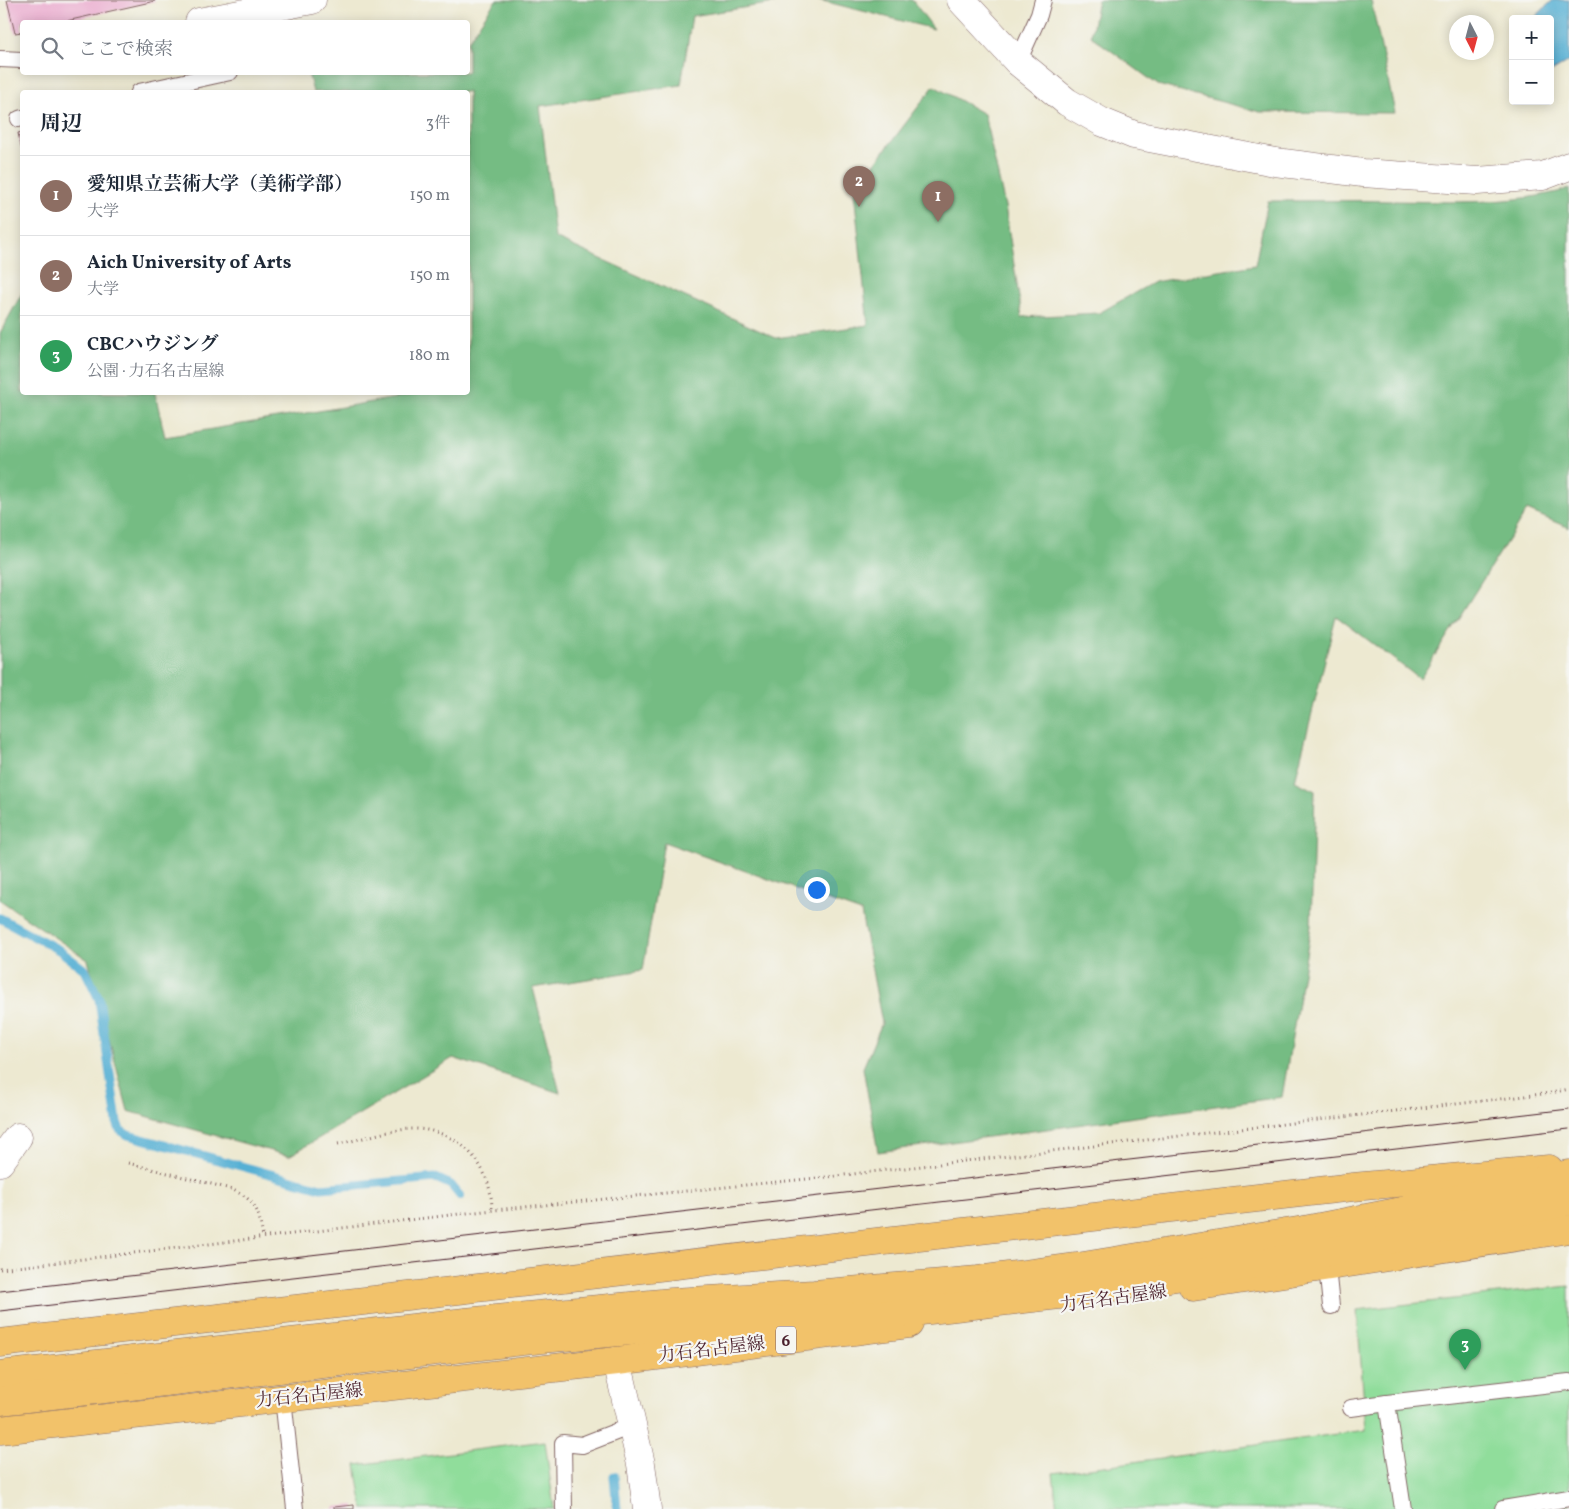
<!DOCTYPE html>
<html lang="ja">
<meta charset="utf-8">
<style>
body{margin:0;font-family:Vollkorn,"Noto Serif JP",serif;background:#f2f2f3;color:#1f2937}
.controls{position:absolute;right:15px;top:15px;display:grid;overflow:hidden;border-radius:5px;box-shadow:0 2px 12px #0003}
.controls button{width:45px;height:45px;display:grid;place-items:center;padding:0;border:0;border-bottom:1px solid #e0e1e3;background:#fff;color:#1f2937;font:25px sans-serif}
.compass{position:absolute;left:1449px;top:15px;width:45px;height:45px;border-radius:50%;background:#fff;box-shadow:0 2px 12px #0003;rotate:174deg}
.you{position:absolute;left:816px;top:889px;width:18px;height:18px;margin:-12px;border:4px solid #fff;border-radius:50%;background:#1a73e8;box-shadow:0 0 0 8px #1a73e833}
.badge{display:grid;place-items:center;width:32px;height:32px;border-radius:50%;background:#1f6fb2;color:#fff;font-size:16px;font-weight:700}
.pin{position:absolute;translate:-50% -41px;filter:drop-shadow(0 1px 2px #0008)}
.pin::after{content:'';position:absolute;top:26px;width:18px;height:15px;background:inherit;clip-path:polygon(0 0,100% 0,50% 100%)}
.list{margin:0;padding:0;list-style:none}
h2{display:flex;justify-content:space-between;align-items:center;height:65px;margin:0;padding:0 20px;font-size:21px}
h2 small{font-size:16px;font-weight:400;color:#747a83}
.list li{display:grid;grid-template-columns:32px 1fr auto;gap:15px;align-items:center;box-sizing:border-box;height:80px;padding:0 20px;border-top:1px solid #e0e1e3}
.list b{display:block;font-size:19px;white-space:nowrap}
.list p{margin:0;font-size:16px;white-space:nowrap;color:#747a83}
.list em{font-size:16px;font-style:normal;color:#747a83}
.icon{flex:none;width:28px;height:28px;fill:none;stroke:currentColor;stroke-width:2;stroke-linecap:round;stroke-linejoin:round}
.map{position:relative;flex:none;width:1569px;height:1509px;overflow:hidden}
.search{position:absolute;background:#fff;box-shadow:0 2px 12px #0003;left:20px;top:20px;width:450px;height:55px;display:flex;align-items:center;gap:12px;box-sizing:border-box;padding:0 18px;border-radius:5px;color:#747a83;font-size:19px}
.panel{position:absolute;background:#fff;box-shadow:0 2px 12px #0003;left:20px;top:90px;width:450px;height:305px;border-radius:5px}
.map>svg:first-child{display:block}
.green{fill:#90dd9b;stroke:#6d7e63}
.forest{fill:#74bc83;stroke:#5f6e57}
.water{fill:#56b0d4;stroke:#506880}
.lines{fill:none;stroke-linecap:round;stroke-linejoin:round}
.stream{stroke:#56b0d4;stroke-width:9}
.building{fill:#ebafd0}
.service-casing{stroke:#836665;stroke-width:18}
.minor-casing{stroke:#836665;stroke-width:29}
.tertiary-casing{stroke:#836665;stroke-width:29}
.primary-casing{stroke:#836665;stroke-width:29}
.motorway-casing{stroke:#836665;stroke-width:29}
.path{stroke:#836665;stroke-width:3;stroke-dasharray:1 4;stroke-linecap:butt}
.service{stroke:#fff;stroke-width:16}
.minor{stroke:#fff;stroke-width:28}
.tertiary{stroke:#fff;stroke-width:28}
.primary{stroke:#f2c26a;stroke-width:28}
.motorway{stroke:#f2c26a;stroke-width:28}
.tram{stroke:#4a1f2b;stroke-width:1}
.labels{text-anchor:middle;stroke-width:4.5;stroke-linejoin:round;paint-order:stroke}
.shield{fill:#f6f6f2;stroke:#7e6067;stroke-width:1}
.shield-label{font-size:16px;font-weight:bold;fill:#4a1f2b}
.street-label{font-size:18px;fill:#4a1f2b;stroke:#f6f6f2}
</style>
<div class="map">
<svg width="1569" height="1509" viewBox="0 0 1569 1509">
<rect width="100%" height="100%" fill="#f6f6f2"/>
<filter id="ink" filterUnits="userSpaceOnUse"><feTurbulence type="fractalNoise" baseFrequency=".02" numOctaves="2"/><feDisplacementMap in="SourceGraphic" scale="10" xChannelSelector="R" yChannelSelector="G"/><feConvolveMatrix kernelMatrix="1 2 1 2 8 2 1 2 1" color-interpolation-filters="sRGB"/></filter>
<filter id="wash" filterUnits="userSpaceOnUse"><feTurbulence type="fractalNoise" baseFrequency=".0096" numOctaves="4" result="noise"/><feDisplacementMap in="SourceGraphic" scale="20" xChannelSelector="R" yChannelSelector="G"/><feGaussianBlur stdDeviation="1.12" result="paint"/><feColorMatrix in="noise" values="0 0 0 0 0 0 0 0 0 0 0 0 0 0 0 0 0 1.4 0 .05"/><feComposite in="paint" operator="in"/></filter>
<g filter="url(#wash)">
<rect width="100%" height="100%" fill="#ede9d1"/>
<g class="green">
<path d="M1569,1286V1509H1057L1053,1473L1366,1430L1357,1310Z"/>
<path d="M545,1441L554,1509H363L356,1465Z"/>
</g>
<g class="forest">
<path d="M496,0H793L692,16L681,85L540,106L555,238L776,338L868,325L854,191L934,86L984,114L1005,206L1022,317L1099,313L1154,282L1255,265L1268,201C1310,201 1352,200 1394,201C1453,202 1512,205 1569,189V528L1527,510L1420,679L1336,616L1295,781L1315,791L1311,926L1282,1097L878,1152L863,1068L882,1023L861,912L664,842L643,970L533,988L560,1093L453,1058L289,1156L128,1111L88,960L0,900V333L22,293V392L155,393L165,437L425,393L468,392V92H313L308,73L468,72V41Z"/>
<path d="M819,0H912L934,29Z"/>
<path d="M1098,0H1371L1395,113L1260,112L1158,85L1091,36Z"/>
</g>
<path class="water" d="M1553,0H1569V61L1550,73V19H1533Z"/>
<g class="lines">
<g class="stream">
<path d="M0,918L59,950L85,970L99,999L117,1122L120,1130L128,1135L321,1188L436,1178L451,1185L460,1196"/>
<path d="M614,1476L617,1509"/>
</g>
</g>
<g id="blocks">
<g class="building">
<path d="M7,0H155V1L62,22H22V32L15,33Z"/>
<path d="M22,132V151L18,133Z"/>
<path d="M354,1505V1509H334V1507Z"/>
</g>
</g>
</g>
<g filter="url(#ink)">
<use href="#blocks" fill-opacity="0" stroke="#836665" stroke-width="1"/>
<g class="lines">
<g class="service-casing">
<g id="service">
<path d="M0,59L22,60"/>
<path d="M1018,62L1039,15L1043,0"/>
<path d="M139,92L230,72"/>
<path d="M19,119L22,118"/>
<path d="M1327,1267L1331,1306"/>
<path d="M283,1398L295,1509"/>
<path d="M1351,1408L1387,1403"/>
<path d="M564,1509L563,1443L582,1445L631,1426"/>
<path d="M1403,1509L1387,1403L1569,1382"/>
<path d="M1503,1509L1569,1498"/>
</g>
</g>
<g class="minor-casing">
<g id="minor">
<path d="M0,1162L18,1137"/>
<path d="M617,1361L641,1464L647,1509"/>
</g>
</g>
<g class="tertiary-casing">
<g id="tertiary">
<path d="M961,0L1018,62L1067,102L1102,122L1134,135L1275,162L1363,173L1477,181L1543,176L1569,166"/>
<path d="M199,22L312,0"/>
</g>
</g>
<g class="primary-casing">
<g id="primary">
<path d="M1193,1287L1569,1229"/>
<path d="M0,1343L1353,1187L1549,1169"/>
<path d="M0,1430L617,1361L909,1324"/>
</g>
</g>
<g class="motorway-casing">
<g id="motorway">
<path d="M0,1375L465,1322L672,1302L814,1294L978,1280L1077,1267L1304,1230L1402,1211L1569,1174"/>
<path d="M0,1401L541,1339L676,1327L895,1314L1077,1293L1312,1255L1408,1236L1569,1201"/>
</g>
</g>
<g class="path">
<path d="M338,1144C363,1139 393,1128 417,1129C462,1131 492,1167 492,1210"/>
<path d="M128,1163L231,1189C257,1201 258,1209 263,1237"/>
<path d="M0,1269L484,1211L827,1177L1551,1093L1569,1089"/>
</g>
<use href="#service" class="service"/>
<use href="#minor" class="minor"/>
<use href="#tertiary" class="tertiary"/>
<use href="#primary" class="primary"/>
<use href="#motorway" class="motorway"/>
<g class="tram">
<path d="M0,1291L1569,1109"/>
<path d="M0,1311L1569,1129"/>
</g>
</g>
</g>
<g class="labels">
<rect class="shield" x="776" y="1326.5" width="20" height="27" rx="4"/>
<g class="shield-label">
<text x="786" y="1346">6</text>
</g>
<g class="street-label">
<text transform="translate(1113 1298) rotate(-8)" y="6">力石名古屋線</text>
<text transform="translate(711 1349) rotate(-7)" y="6">力石名古屋線</text>
<text transform="translate(309 1395) rotate(-6)" y="6">力石名古屋線</text>
</g>
</g>
</svg>
<div class="controls">
<button>+</button>
<button>−</button>
</div>
<svg class="compass" viewBox="-18 -18 36 36"><path d="M0-13l5 13h-10z" fill="#e53935"/><path d="M0 13l5-13h-10z" fill="#747a83"/></svg>
<div class="you"></div>
<div class="pin badge" style="left:938px;top:222px;background:#8d6e63">1</div>
<div class="pin badge" style="left:859px;top:207px;background:#8d6e63">2</div>
<div class="pin badge" style="left:1465px;top:1370px;background:#2e9e5b">3</div>
<div class="search"><svg class="icon" aria-label="search" viewBox="0 0 24 24"><circle cx="10" cy="10" r="6"/><path d="M15 15l6 6"/></svg>ここで検索</div>
<section class="panel">
<h2>周辺<small>3件</small></h2>
<ul class="list">
<li><span class="badge" style="background:#8d6e63">1</span><div><b>愛知県立芸術大学（美術学部）</b><p>大学</p></div><em>150 m</em></li>
<li><span class="badge" style="background:#8d6e63">2</span><div><b>Aich University of Arts</b><p>大学</p></div><em>150 m</em></li>
<li><span class="badge" style="background:#2e9e5b">3</span><div><b>CBCハウジング</b><p>公園 · 力石名古屋線</p></div><em>180 m</em></li>
</ul>
</section>
</div>
